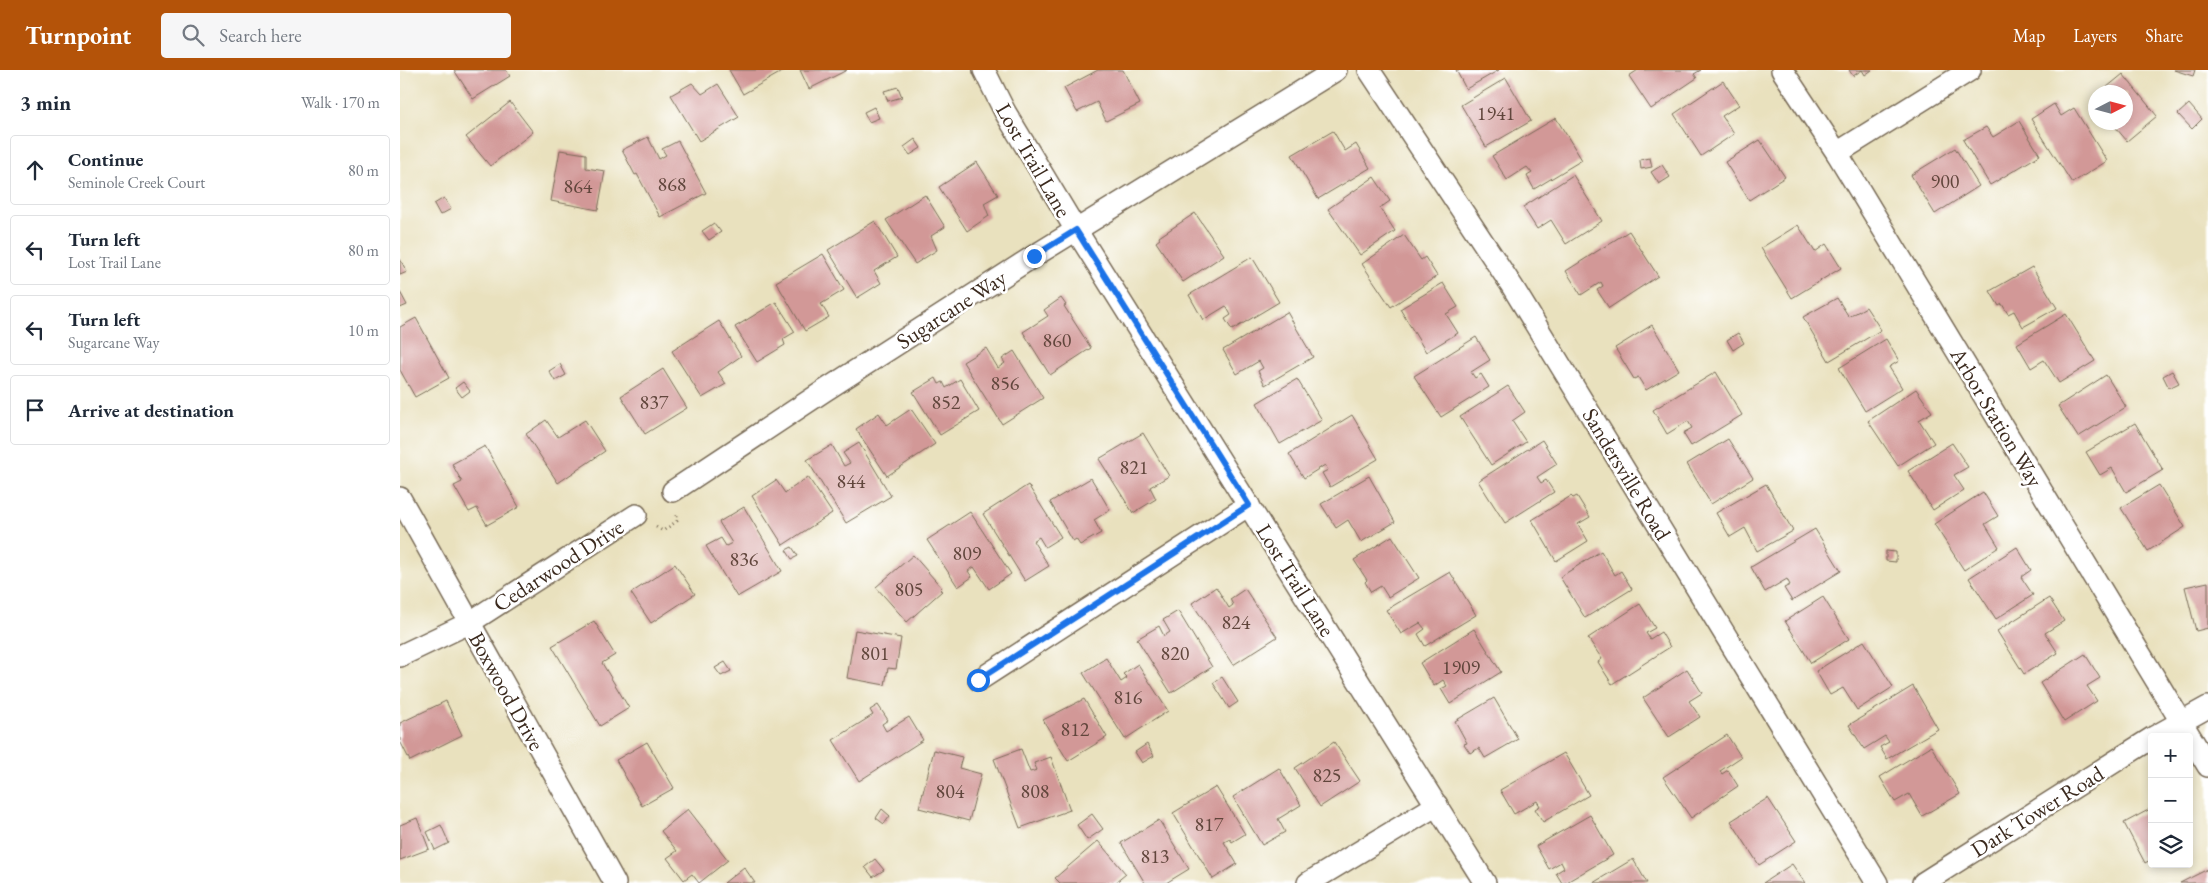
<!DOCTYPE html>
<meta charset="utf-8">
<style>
body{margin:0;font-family:"EB Garamond",serif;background:#f6f6f7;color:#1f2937}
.controls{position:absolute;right:15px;bottom:15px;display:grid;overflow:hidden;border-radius:5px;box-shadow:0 2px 8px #0003}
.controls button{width:45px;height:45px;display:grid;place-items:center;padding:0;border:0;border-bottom:1px solid #e0e1e3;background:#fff;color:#1f2937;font:25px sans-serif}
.compass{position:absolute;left:1688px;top:15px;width:45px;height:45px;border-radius:50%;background:#fff;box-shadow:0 2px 8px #0003;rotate:84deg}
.stop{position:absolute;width:15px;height:15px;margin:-11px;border:4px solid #1a73e8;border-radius:50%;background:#fff}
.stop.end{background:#1a73e8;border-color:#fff;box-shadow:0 1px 5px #0008}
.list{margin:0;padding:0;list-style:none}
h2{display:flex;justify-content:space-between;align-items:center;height:65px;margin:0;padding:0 20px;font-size:21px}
h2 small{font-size:16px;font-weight:400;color:#747a83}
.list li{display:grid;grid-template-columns:32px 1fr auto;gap:15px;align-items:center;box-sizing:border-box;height:70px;margin:0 10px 10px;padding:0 10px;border:1px solid #e0e1e3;border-radius:5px}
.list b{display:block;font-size:19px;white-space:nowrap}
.list p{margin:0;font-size:16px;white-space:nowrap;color:#747a83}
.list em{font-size:16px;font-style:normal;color:#747a83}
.icon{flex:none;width:28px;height:28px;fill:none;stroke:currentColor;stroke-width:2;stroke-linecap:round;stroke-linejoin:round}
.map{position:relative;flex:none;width:1808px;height:813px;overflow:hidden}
header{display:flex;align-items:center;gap:30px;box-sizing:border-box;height:70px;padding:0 25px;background:#b45309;color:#fff}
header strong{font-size:24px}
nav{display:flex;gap:28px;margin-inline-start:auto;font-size:18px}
.search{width:350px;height:45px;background:#f6f6f7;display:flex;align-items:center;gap:12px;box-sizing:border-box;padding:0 18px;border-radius:5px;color:#747a83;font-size:19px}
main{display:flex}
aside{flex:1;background:#fff}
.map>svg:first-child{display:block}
.building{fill:#d29897}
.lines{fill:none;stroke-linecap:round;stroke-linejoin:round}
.minor-casing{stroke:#786a56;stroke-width:24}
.path{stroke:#786a56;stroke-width:3;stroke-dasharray:1 4;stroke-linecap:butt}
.minor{stroke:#fff;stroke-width:21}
.route{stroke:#1a73e8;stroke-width:6}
.labels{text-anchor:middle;stroke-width:5;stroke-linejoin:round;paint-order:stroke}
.number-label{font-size:20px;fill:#61463c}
.street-label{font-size:22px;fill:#3b2a1e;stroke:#fff}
</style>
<header>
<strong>Turnpoint</strong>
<div class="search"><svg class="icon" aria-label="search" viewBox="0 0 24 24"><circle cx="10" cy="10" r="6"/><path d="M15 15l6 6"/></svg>Search here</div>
<nav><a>Map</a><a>Layers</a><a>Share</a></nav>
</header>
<main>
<aside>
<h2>3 min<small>Walk · 170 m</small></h2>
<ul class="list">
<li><svg class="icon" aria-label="ahead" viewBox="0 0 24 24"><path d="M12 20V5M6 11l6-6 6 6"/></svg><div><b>Continue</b><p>Seminole Creek Court</p></div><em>80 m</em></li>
<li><svg class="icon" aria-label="left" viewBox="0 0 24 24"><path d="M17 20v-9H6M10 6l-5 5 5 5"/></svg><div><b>Turn left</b><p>Lost Trail Lane</p></div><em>80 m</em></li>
<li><svg class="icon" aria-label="left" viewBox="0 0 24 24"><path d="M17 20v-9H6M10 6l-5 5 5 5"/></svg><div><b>Turn left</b><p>Sugarcane Way</p></div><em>10 m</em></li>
<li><svg class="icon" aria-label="arrive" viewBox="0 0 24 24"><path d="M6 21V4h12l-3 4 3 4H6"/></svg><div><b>Arrive at destination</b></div></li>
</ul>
</aside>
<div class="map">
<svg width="1808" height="813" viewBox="0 0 1808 813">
<rect width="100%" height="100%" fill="#fff"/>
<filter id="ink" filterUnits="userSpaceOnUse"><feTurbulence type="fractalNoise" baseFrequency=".02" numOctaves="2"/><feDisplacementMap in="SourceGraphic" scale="10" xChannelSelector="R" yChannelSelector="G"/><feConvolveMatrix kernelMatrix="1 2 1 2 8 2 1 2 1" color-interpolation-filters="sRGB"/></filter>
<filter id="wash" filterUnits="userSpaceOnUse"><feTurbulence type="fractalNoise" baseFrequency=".0096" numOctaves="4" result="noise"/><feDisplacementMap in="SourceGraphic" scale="20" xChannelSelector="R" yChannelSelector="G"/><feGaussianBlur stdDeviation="1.12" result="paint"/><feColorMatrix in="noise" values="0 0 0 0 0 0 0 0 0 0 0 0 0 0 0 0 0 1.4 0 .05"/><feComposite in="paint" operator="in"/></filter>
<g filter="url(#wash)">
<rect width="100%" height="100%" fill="#e9e1be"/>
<g id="blocks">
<g class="building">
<path d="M54,0H106L110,6L73,29Z"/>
<path d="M329,0H385L343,24Z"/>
<path d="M400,0H447L409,19Z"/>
<path d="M698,0H723L740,34L706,51L697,32L677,42L664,18Z"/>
<path d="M1056,0H1099L1066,19Z"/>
<path d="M1238,0H1301L1294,4L1297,8L1251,39L1229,6Z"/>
<path d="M1449,0H1472L1465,5L1462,0L1453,6Z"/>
<path d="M1774,0H1795L1793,6Z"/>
<path d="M1723,4L1757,46L1727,71L1711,52H1726V22H1701Z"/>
<path d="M1106,8L1131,51L1086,77L1061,35Z"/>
<path d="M1323,11L1339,35L1322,46L1334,64L1301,86L1274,44Z"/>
<path d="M292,13L302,24L318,14L339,47L299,71L271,25Z"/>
<path d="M498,17L502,27L488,31L484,21Z"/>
<path d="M110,32L133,62L90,96L66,67Z"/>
<path d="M1654,34L1661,46L1674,38L1707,91L1672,113L1631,49Z"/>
<path d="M1789,34L1802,49L1792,59L1778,44Z"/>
<path d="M474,37L479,48L469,52L464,42Z"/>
<path d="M1156,48L1182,90L1134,119L1127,106L1132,103L1127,97L1107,110L1092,86Z"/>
<path d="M1619,51L1640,85L1590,115L1563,70L1586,57L1593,67Z"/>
<path d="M933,61L945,81L956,74L970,98L918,129L892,85Z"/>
<path d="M248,67L259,89L266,85L262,79L278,71L306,123L260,147L237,104L235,105L222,80Z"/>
<path d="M515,69L521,78L510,85L504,77Z"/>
<path d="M1360,70L1385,107L1349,130L1325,92Z"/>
<path d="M1555,78L1579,116L1535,144L1511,105Z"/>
<path d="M160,80L186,84V98L205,101L198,140L151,131Z"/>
<path d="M1250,88L1252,97L1241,99L1240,90Z"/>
<path d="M577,92L598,125L584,133L589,146L567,161L539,117Z"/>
<path d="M1262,95L1270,107L1259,114L1251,102Z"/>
<path d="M1173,105L1202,151L1166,174L1151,150L1137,159L1123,137Z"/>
<path d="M974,107L990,131L980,138L995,161L960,185L928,139Z"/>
<path d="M525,125L545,157L531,166L537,180L515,194L486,150Z"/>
<path d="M44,128L51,139L40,145L34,134Z"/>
<path d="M795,143L824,185L783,212L756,172L760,169L759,167Z"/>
<path d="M475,151L497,187L474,201L481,213L457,228L428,180Z"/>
<path d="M314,153L321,162L309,170L302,161Z"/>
<path d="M1398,155L1415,182L1426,174L1441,198L1392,228L1361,178Z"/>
<path d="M1229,161L1258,206L1209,238L1197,220L1203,216L1201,212L1181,225L1166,201Z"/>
<path d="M1004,165L1021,190L1025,187L1037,206L991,237L962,194Z"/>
<path d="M423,184L444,220L421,234L429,247L405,261L376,212Z"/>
<path d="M852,187L879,232L832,260L825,249L831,245L826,236L803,250L789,225Z"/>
<path d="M0,189L7,202L0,205Z"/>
<path d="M1632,197L1657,238L1623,257L1614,241L1608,244L1602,234L1599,236L1590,221Z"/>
<path d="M1043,213L1058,237L1046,244L1058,263L1026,282L1000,239Z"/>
<path d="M0,222L7,235L0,238Z"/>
<path d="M661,228L666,235L664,236L691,278L650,305L623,262L648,246L644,240Z"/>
<path d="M1437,228L1449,247L1466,237L1481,260L1429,291L1403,247Z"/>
<path d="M376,232L395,262L383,269L385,275L357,292L335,257Z"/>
<path d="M887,242L913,287L865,315L858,301L863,298L859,291L837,304L823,280Z"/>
<path d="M1666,244L1695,291L1659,313L1644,290L1631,298L1617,274Z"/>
<path d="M16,248L49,308L15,327L0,300V257Z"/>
<path d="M319,251L341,286L318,302L326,314L302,328L272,281Z"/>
<path d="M1252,255L1279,300L1246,320L1238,307L1234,309L1215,278Z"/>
<path d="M1338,263L1344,273L1333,280L1327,270Z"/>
<path d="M1076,267L1090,290L1071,302L1075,308L1081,304L1089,317L1041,347L1014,306Z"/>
<path d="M1486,269L1499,291L1489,297L1502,318L1465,341L1439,298Z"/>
<path d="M586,278L598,298L605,293L602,289L614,281L643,328L602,354L563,292Z"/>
<path d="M160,294L166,305L155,311L149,301Z"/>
<path d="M263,299L287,338L245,364L221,326Z"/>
<path d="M1772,301L1779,313L1769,318L1763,306Z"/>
<path d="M1316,302L1342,345L1291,376L1283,363L1292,358L1288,351L1267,364L1253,340Z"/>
<path d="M1706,305L1726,337L1678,367L1658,336Z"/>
<path d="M536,308L539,314L543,312L546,318L560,309L579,341L540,365L513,322Z"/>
<path d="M897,309L922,350L880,374L857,333Z"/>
<path d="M63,312L70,321L62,327L55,318Z"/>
<path d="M1108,316L1125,342L1112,351L1126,372L1091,395L1060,347Z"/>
<path d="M1516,319L1532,342L1519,350L1534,373L1498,396L1468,351Z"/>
<path d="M511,339L535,374L487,406L456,359L479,343L487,355Z"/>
<path d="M952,345L978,389L930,417L922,403L928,400L925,395L904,408L889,384Z"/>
<path d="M146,350L158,367L185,350L205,381L158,413L126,364Z"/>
<path d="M1735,353L1763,400L1726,422L1712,398L1700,405L1686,382Z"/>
<path d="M743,363L769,406L750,417L756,429L733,443L699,389Z"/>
<path d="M1328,369L1353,408L1311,434L1287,394Z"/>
<path d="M1142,370L1157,394L1137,407L1141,413L1146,410L1154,422L1105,453L1078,411Z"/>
<path d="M459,373L491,426L446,453L407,390L432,375L444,396L450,393L443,383Z"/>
<path d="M1552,373L1568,397L1554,405L1564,420L1533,440L1508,401Z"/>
<path d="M85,376L119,437L87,455L77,438L69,442L54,416L62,412L52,394Z"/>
<path d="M969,406L995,452L961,472L948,450L936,458L921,434Z"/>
<path d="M408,407L432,443L383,475L352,426L376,410L385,423Z"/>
<path d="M691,408L710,440L694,450L701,463L680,475L676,469L673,471L650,432Z"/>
<path d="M1366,414L1393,461L1357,481L1345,458L1330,467L1316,443Z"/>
<path d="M628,415L661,467L645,477L639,467L633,471L649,496L625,511L583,444Z"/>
<path d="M1759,415L1785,457L1748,481L1721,438Z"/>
<path d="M1583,422L1598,446L1585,454L1599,477L1564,500L1534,454Z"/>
<path d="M1171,426L1173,428L1177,426L1190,447L1178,454L1188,471L1156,491L1132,450Z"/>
<path d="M344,437L382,501L337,527L306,476L321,468L326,476L332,473L319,452Z"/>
<path d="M570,442L611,504L589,519L574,497L568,501L572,507L558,517L527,470Z"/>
<path d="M1415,459L1441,501L1392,531L1384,518L1390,515L1387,509L1365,522L1351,497Z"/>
<path d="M992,466L1019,508L988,527L981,516L971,522L965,512L967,510L954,490Z"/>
<path d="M392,477L398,486L392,489L386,480Z"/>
<path d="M1617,477L1631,500L1621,507L1633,525L1596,549L1569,508Z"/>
<path d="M1201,481L1215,505L1221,501L1232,519L1185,548L1160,507Z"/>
<path d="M1486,481L1496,482V492L1486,491Z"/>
<path d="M513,485L542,518L540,520L542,521L507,552L476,517Z"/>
<path d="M275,494L295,524L251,553L231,523Z"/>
<path d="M1050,502L1076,545L1025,576L1018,564L1025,559L1020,553L1001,564L986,540Z"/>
<path d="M1808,512V558L1796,561L1785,517Z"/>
<path d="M816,517L829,538L833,535L830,529L845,519L877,567L833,595L792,533Z"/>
<path d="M1423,527L1449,569L1411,593L1385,551Z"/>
<path d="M1649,528L1664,551L1645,563L1658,583L1624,604L1597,561Z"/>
<path d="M1240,534L1255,558L1246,563L1250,569L1261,562L1270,577L1212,614L1198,592L1202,589L1188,568Z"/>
<path d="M778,541L812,597L771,623L737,569L759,556L764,566L770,562L763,550Z"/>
<path d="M194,551L215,585L202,593L229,638L200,656L152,576Z"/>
<path d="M1074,559L1101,602L1050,634L1041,619L1047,616L1043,610L1034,616L1020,593Z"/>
<path d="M455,560L501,568L496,599L488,598L485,615L447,608Z"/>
<path d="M1464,571L1493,617L1457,640L1443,618L1430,625L1416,601Z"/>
<path d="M1685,584L1700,608L1687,616L1697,631L1664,652L1640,613Z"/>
<path d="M706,588L721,612L727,608L723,604L738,594L768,641L725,669L683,603Z"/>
<path d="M325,592L331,601L321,606L315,598Z"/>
<path d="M1287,599L1302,623L1289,631L1300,647L1269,667L1243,628Z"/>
<path d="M822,607L838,632L829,638L813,613Z"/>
<path d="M1513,616L1538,659L1487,689L1480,677L1489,672L1485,666L1464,679L1449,655Z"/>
<path d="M1094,628L1118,669L1085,688L1079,678L1070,683L1064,674L1067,673L1055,651Z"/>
<path d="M684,629L707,667L668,691L643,650Z"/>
<path d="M46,631L62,665L10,691L0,671V653Z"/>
<path d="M478,635L488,650L482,654L486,661L509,647L523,670L459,711L433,670L473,645L470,640Z"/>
<path d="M1327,665L1341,687L1320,701L1322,704L1328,700L1338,716L1291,748L1263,707Z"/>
<path d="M247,672L274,718L242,736L216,690Z"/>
<path d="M934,672L960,711L920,737L895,698Z"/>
<path d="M747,674L754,686L742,693L735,682Z"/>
<path d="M1531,676L1560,724L1522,746L1509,724L1495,732L1480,707Z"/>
<path d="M621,679L630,702L637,700L634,693L651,687L670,740L620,758L594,689Z"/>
<path d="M534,680L562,687L559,698L581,704L569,751L519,738Z"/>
<path d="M1164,683L1189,725L1143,752L1135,739L1140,736L1137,731L1114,744L1100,720Z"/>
<path d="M879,698L901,735L878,749L885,762L862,775L833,727Z"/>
<path d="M816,717L845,764L832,772L830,769L824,772L837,794L813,809L773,743Z"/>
<path d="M1368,728L1396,771L1359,795L1331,751Z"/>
<path d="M1752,738V789L1745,793L1724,753Z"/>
<path d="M288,739L328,790L299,813L292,804L284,810L267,788L277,781L261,761Z"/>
<path d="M482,739L490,746L484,754L476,748Z"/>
<path d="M692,744L703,759L687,770L677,755Z"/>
<path d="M1190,745L1213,785L1165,813H1162L1156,803L1164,798L1161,792L1149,799L1136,776Z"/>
<path d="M17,748L29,779L0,790V755Z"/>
<path d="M759,750L789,799L766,813H745L721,773Z"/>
<path d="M41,755L49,773L35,780L27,762Z"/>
<path d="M698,771L726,804L715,813H660L655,808Z"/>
<path d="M475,789L484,800L473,807L465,797Z"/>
<path d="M1233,789L1247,813H1193Z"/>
<path d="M1392,794L1405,813H1363Z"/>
<path d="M344,797L355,813H324Z"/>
<path d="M1808,799V813H1780Z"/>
</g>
</g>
</g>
<g filter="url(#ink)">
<use href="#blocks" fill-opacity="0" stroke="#786a56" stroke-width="1"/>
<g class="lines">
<g class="minor-casing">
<g id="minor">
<path d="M584,0L605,42L676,160L1085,813"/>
<path d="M969,0L1112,216L1477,813"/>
<path d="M1382,0L1437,83L1808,696"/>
<path d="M1437,83L1570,0"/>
<path d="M273,421L424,321L634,186L936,0"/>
<path d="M0,428L215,813"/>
<path d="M0,586L69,553L236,445"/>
<path d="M579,610L849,435"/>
<path d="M1754,667L1808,637"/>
<path d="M908,813L1037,735"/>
<path d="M1523,813L1752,668"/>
</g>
</g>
<path class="path" d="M256,457L263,461L277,451V445"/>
<use href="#minor" class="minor"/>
</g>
</g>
<g class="lines" filter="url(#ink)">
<path class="route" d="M578,610L849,435L676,160L634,186"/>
</g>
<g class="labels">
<g class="number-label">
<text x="1096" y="50">1941</text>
<text x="1545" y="118">900</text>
<text x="272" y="121">868</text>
<text x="178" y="123">864</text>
<text x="657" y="277">860</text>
<text x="605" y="320">856</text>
<text x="254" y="339">837</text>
<text x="546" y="339">852</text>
<text x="734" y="404">821</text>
<text x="451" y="418">844</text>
<text x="567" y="490">809</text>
<text x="344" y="496">836</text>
<text x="509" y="526">805</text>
<text x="836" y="559">824</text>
<text x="475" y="590">801</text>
<text x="775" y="590">820</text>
<text x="1061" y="604">1909</text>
<text x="728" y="634">816</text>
<text x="675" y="666">812</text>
<text x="927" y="712">825</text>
<text x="550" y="728">804</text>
<text x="635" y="728">808</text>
<text x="809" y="761">817</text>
<text x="755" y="793">813</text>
</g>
<g class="street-label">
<text transform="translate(634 90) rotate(60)" y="8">Lost Trail Lane</text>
<text transform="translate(551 239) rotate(-33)" y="8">Sugarcane Way</text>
<text transform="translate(1597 347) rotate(59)" y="8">Arbor Station Way</text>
<text transform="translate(1227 404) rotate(59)" y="8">Sandersville Road</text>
<text transform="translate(158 495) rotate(-33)" y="8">Cedarwood Drive</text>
<text transform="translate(896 510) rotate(58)" y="8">Lost Trail Lane</text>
<text transform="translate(107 621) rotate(61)" y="8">Boxwood Drive</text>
<text transform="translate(1637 741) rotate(-32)" y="8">Dark Tower Road</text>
</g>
</g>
</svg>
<div class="controls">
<button>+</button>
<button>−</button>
<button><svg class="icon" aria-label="layers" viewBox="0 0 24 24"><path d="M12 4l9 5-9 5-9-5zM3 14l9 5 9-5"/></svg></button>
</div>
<svg class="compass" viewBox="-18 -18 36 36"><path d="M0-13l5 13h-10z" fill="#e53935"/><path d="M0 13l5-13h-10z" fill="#747a83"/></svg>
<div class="stop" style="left:578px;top:610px"></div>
<div class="stop end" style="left:634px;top:186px"></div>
</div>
</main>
